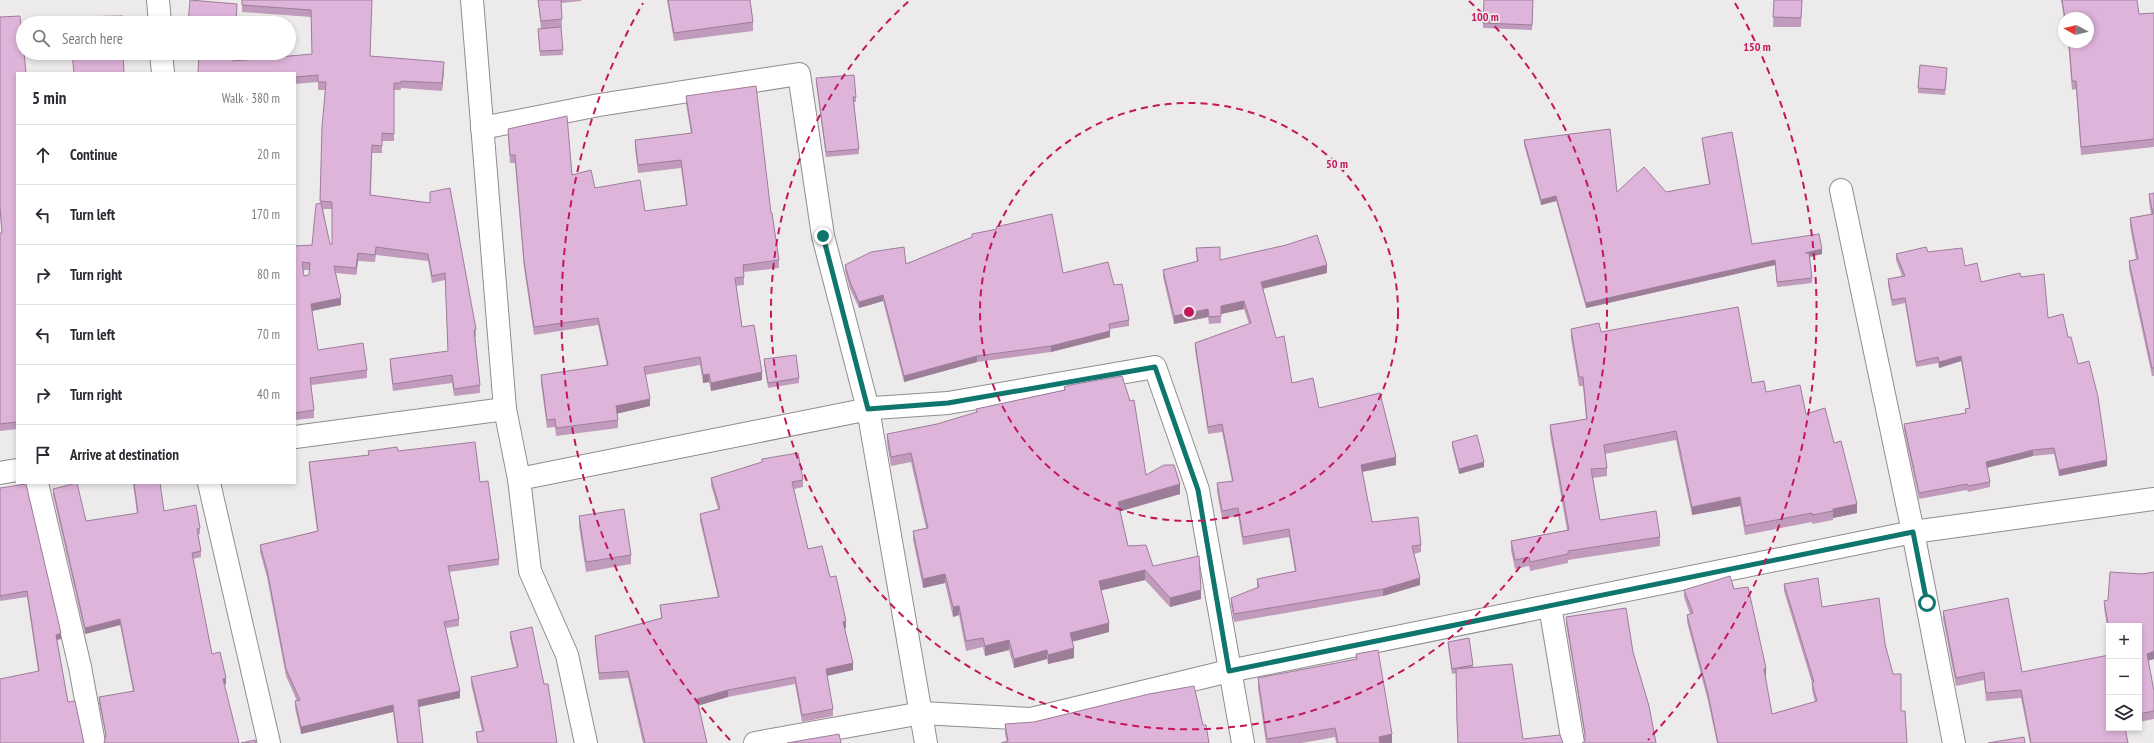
<!DOCTYPE html>
<meta charset="utf-8">
<style>
body{margin:0;font-family:"PT Sans Narrow",sans-serif;background:#f7f7f7;color:#2b2b33}
.controls{position:absolute;right:12px;bottom:12px;display:grid;overflow:hidden;border-radius:0px;box-shadow:0 2px 6px #0003}
.controls button{width:36px;height:36px;display:grid;place-items:center;padding:0;border:0;border-bottom:1px solid #e1e1e2;background:#fff;color:#2b2b33;font:20px sans-serif}
.compass{position:absolute;left:2058px;top:12px;width:36px;height:36px;border-radius:50%;background:#fff;box-shadow:0 2px 6px #0003;rotate:278deg}
.stop{position:absolute;width:12px;height:12px;margin:-9px;border:3px solid #0f766e;border-radius:50%;background:#fff}
.stop.end{background:#0f766e;border-color:#fff;box-shadow:0 1px 4px #0008}
.list{margin:0;padding:0;list-style:none}
h2{display:flex;justify-content:space-between;align-items:center;height:52px;margin:0;padding:0 16px;font-size:17px}
h2 small{font-size:13px;font-weight:400;color:#7c7c81}
.list li{display:grid;grid-template-columns:26px 1fr auto;gap:12px;align-items:center;box-sizing:border-box;height:60px;padding:0 16px;border-top:1px solid #e1e1e2}
.list b{display:block;font-size:15px;white-space:nowrap}
.list em{font-size:13px;font-style:normal;color:#7c7c81}
.icon{flex:none;width:22px;height:22px;fill:none;stroke:currentColor;stroke-width:2;stroke-linecap:round;stroke-linejoin:round}
.map{position:relative;flex:none;width:2154px;height:743px;overflow:hidden}
.search{position:absolute;background:#fff;box-shadow:0 2px 6px #0003;left:16px;top:16px;width:280px;height:44px;display:flex;align-items:center;gap:10px;box-sizing:border-box;padding:0 14px;border-radius:22px;color:#7c7c81;font-size:15px}
.panel{position:absolute;background:#fff;box-shadow:0 2px 6px #0003;left:16px;top:72px;width:280px;height:412px;border-radius:0px}
.map>svg:first-child{display:block}
.lines{fill:none;stroke-linecap:round;stroke-linejoin:round}
.minor-casing{stroke:#8f8d8f;stroke-width:24}
.minor{stroke:#fff;stroke-width:22}
.wall{fill:#c09bbb;fill-rule:evenodd}
.shaded-wall{fill:#9c7e99}
.building{fill:#dfb4da;stroke:#9c7e99;fill-rule:evenodd}
.route{stroke:#0f766e;stroke-width:5}
.ring{fill:none;stroke:#c2185b;stroke-width:2;stroke-dasharray:7 5}
.centre{fill:#c2185b;stroke:#edeaec;stroke-width:2}
.ring-label{font-size:12px;text-anchor:middle;font-weight:bold;fill:#c2185b;stroke:#edeaec;stroke-width:3.5;stroke-linejoin:round;paint-order:stroke}
</style>
<div class="map">
<svg width="2154" height="743" viewBox="0 0 2154 743">
<rect width="100%" height="100%" fill="#edeaec"/>
<g class="lines">
<g class="minor-casing">
<g id="minor">
<path d="M158,0L160,23"/>
<path d="M472,0L505,409L519,479L530,571L567,655L586,743"/>
<path d="M161,53L163,73"/>
<path d="M482,128L599,105L799,74L823,236L868,409L926,743"/>
<path d="M1841,190L1913,532L1954,743"/>
<path d="M295,437L505,409"/>
<path d="M0,473L17,470"/>
<path d="M519,479L874,408L948,403L1155,367L1198,490L1243,743"/>
<path d="M37,483L80,667L94,743"/>
<path d="M209,483L269,743"/>
<path d="M1550,606L1573,743"/>
<path d="M755,743L922,713L1031,719L1229,671L1913,532L2154,499"/>
</g>
</g>
<use href="#minor" class="minor"/>
</g>
<g class="wall">
<path d="M372,0L370,56L444,69L442,91L401,88V90H394V141H382V153H372L371,195L430,203V192L476,329V337H475L480,385V393L454,396L452,383L393,391L390,367V359L448,352L445,280L432,283L428,261L376,255L375,262L358,261L356,275L336,273L341,305L312,311L318,350L367,370V378L311,385L314,410V418L295,420V246L312,245L320,204L325,90H318V82L295,84V73H198L234,53V61L312,54L311,17L242,12V5ZM323,209H332V244H330ZM303,270H310L309,275L304,276Z"/>
<path d="M538,0H581V1L561,3L562,27L561,28L563,55L540,56L538,29H541Z"/>
<path d="M667,0H750L753,22V31L674,41Z"/>
<path d="M1533,0L1532,30L1483,28V23Z"/>
<path d="M1774,0H1802L1801,27H1773Z"/>
<path d="M2061,0H2137L2139,14L2154,13V147L2081,155L2076,89L2072,90L2068,42H2088V18H2064V19Z"/>
<path d="M0,17L17,73V429L0,431V233H2L0,214Z"/>
<path d="M1947,73L1945,95L1918,93V88Z"/>
<path d="M816,78L856,97V102H854L859,154L826,157L816,83Z"/>
<path d="M686,96L771,213L779,260V268L744,272V285L736,286L742,327L762,380L711,391L709,382L703,383L700,365L645,375L650,406L617,413L618,420V428L556,436L555,427L547,428L541,383V375L607,366L598,325L534,335L524,268L515,163H510L508,137V129L572,175L595,188L645,211L686,205L681,168L638,173L635,148V140L691,133L686,104Z"/>
<path d="M1702,138L1752,244L1822,254L1809,257L1812,278V283L1777,287L1775,265L1586,308L1556,201L1541,205L1524,145V140L1617,192H1666L1709,184L1702,142Z"/>
<path d="M2154,193V376H2152L2129,269V261L2136,259L2130,226V218L2151,214L2149,202V194Z"/>
<path d="M996,227L1063,273L1114,285L1129,320V326L1110,329V337L1051,352L977,362L904,382L883,301L859,308L850,289L845,271V265L906,264L972,237V234L996,229Z"/>
<path d="M1196,248L1220,260L1327,273L1263,289L1276,338L1292,383L1319,408L1396,465L1362,472L1372,522L1421,545V552L1414,554L1420,585L1383,596L1234,622L1231,605V598L1257,588V579L1295,571L1289,537L1243,545L1238,516L1222,519L1217,491V483L1232,481L1222,432L1208,434L1195,350V343L1249,324L1244,309L1221,314V323L1209,324L1208,317L1174,324L1163,277V270L1197,262L1196,255Z"/>
<path d="M1928,252L1965,266L1981,282L2021,277L2048,318L2068,337L2078,364L2107,466L2059,476L2054,454L2033,456L1987,468L1990,482V487L1968,492L1967,490L1919,499L1904,430V424L1965,413V409L1969,408L1961,361L1939,368L1938,363L1916,367L1905,303L1892,306L1888,285V279L1902,276L1896,260V254Z"/>
<path d="M1571,329L1601,332L1752,383L1766,392L1806,414L1834,443L1857,513L1833,518V520L1812,524V522L1745,535L1740,506L1692,515L1676,440L1605,454L1607,468V476L1593,478L1600,520L1660,537V546L1568,560V563L1530,571L1529,566L1515,569L1511,550V541L1567,530L1550,434V425L1586,419L1583,386H1579L1571,338Z"/>
<path d="M764,359L799,378V383L768,388L764,364Z"/>
<path d="M1064,387L1146,475L1180,494L1120,511L1128,546L1153,566L1201,599L1170,607L1145,580L1101,590L1109,632L1072,642L1074,658L1048,664L1047,659L1014,668L1009,650L985,656L983,647L966,651L959,615L953,617L945,583L923,588L913,540V531L926,528L911,462L891,466L887,443V434L937,424L976,413V409L1064,390Z"/>
<path d="M1452,442L1484,467L1459,474L1452,447Z"/>
<path d="M368,451H398L480,482L499,559V565L449,572L459,619V626L446,628L460,698L419,707L423,743H397L393,712L301,734L295,708V701H297L286,676L267,577L260,552V545L317,531L309,469V462L368,455Z"/>
<path d="M762,459L803,480V487L794,489L808,549L830,577L846,628L845,629L853,670L827,676L833,709V716L802,722L795,684L728,697L698,705L707,743H643L628,678L599,680L595,643V636L661,618L660,605L718,597L700,521V514L718,509L711,485V478L762,463Z"/>
<path d="M133,483H160L164,511L200,528V534H198L201,551V557L193,559L212,654L226,684L106,737L99,703V697L133,691L120,625L85,634L53,495V489L86,521L137,514Z"/>
<path d="M0,488L61,639L57,640L68,702L38,671L27,597L0,601Z"/>
<path d="M579,516L631,555V564L586,572L579,526Z"/>
<path d="M2154,572V659L2148,661L2154,691V719L2139,722V626H2109V638L2104,608V601L2108,600L2142,574Z"/>
<path d="M1784,584L1885,644L1901,711L1907,743H1717L1708,701L1687,622V615L1690,614L1684,597V590L1734,589L1766,675L1765,676L1772,714L1815,702L1812,690V683L1784,591Z"/>
<path d="M1943,611L2022,672L2128,743H2030L2021,698L1986,701L1984,680L1956,686L1943,619Z"/>
<path d="M1566,617L1633,652L1585,741V738L1566,624Z"/>
<path d="M510,632L544,684L557,743H477L476,732L482,731L471,684V677L517,668L510,639Z"/>
<path d="M1448,642L1473,665V668L1523,739L1563,743H1458L1457,728L1456,673L1452,674L1448,647Z"/>
<path d="M1356,654L1392,743H1336L1335,737L1302,743H1266L1258,688V678L1356,659Z"/>
<path d="M1005,724L1203,725L1007,742L1005,734Z"/>
</g>
<g class="shaded-wall">
<path d="M444,62V69L442,91V83Z"/>
<path d="M1556,196V201L1541,205V200Z"/>
<path d="M1822,249V254L1805,258V253Z"/>
<path d="M358,253V261L356,275V268Z"/>
<path d="M1775,260V265L1586,308V303Z"/>
<path d="M1327,265V273L1261,289V282Z"/>
<path d="M883,295V301L859,308V302Z"/>
<path d="M341,298V305L311,311V304Z"/>
<path d="M1244,301V309L1221,314V306Z"/>
<path d="M1208,309V317L1174,324V316Z"/>
<path d="M1110,331V337L1051,352V346Z"/>
<path d="M977,356V362L904,382V376Z"/>
<path d="M1961,356V361L1939,368V362Z"/>
<path d="M762,372V380L711,391V383Z"/>
<path d="M709,374V382L703,383V375Z"/>
<path d="M650,399V406L616,414V406Z"/>
<path d="M2033,450V456L1986,468V462Z"/>
<path d="M1396,457V465L1361,472V465Z"/>
<path d="M2107,460V466L2059,476V470Z"/>
<path d="M1484,462V467L1459,474V469Z"/>
<path d="M1180,484V494L1118,512V502Z"/>
<path d="M1740,497V506L1692,515V507Z"/>
<path d="M1857,504V513L1833,518V509Z"/>
<path d="M1145,570V580L1099,591V581Z"/>
<path d="M945,574V583L923,588V579Z"/>
<path d="M1420,578V585L1383,596V589Z"/>
<path d="M1201,590V599L1170,607V598Z"/>
<path d="M959,606V615L953,617V607Z"/>
<path d="M120,619V625L85,634V628Z"/>
<path d="M846,621V628L843,629V622Z"/>
<path d="M1109,623V632L1070,642V633Z"/>
<path d="M61,633V639L56,640V635Z"/>
<path d="M1009,640V650L985,656V646Z"/>
<path d="M1074,648V658L1048,664V655Z"/>
<path d="M1047,650V659L1014,668V659Z"/>
<path d="M2154,651V659L2147,661V654Z"/>
<path d="M853,663V670L826,676V669Z"/>
<path d="M1766,668V675L1764,676V669Z"/>
<path d="M226,678V684L223,685V679Z"/>
<path d="M728,690V697L697,706V699Z"/>
<path d="M460,691V698L418,707V700Z"/>
<path d="M393,705V712L301,734V727Z"/>
<path d="M1392,734V743H1379V737Z"/>
</g>
<g class="building">
<path d="M190,0L237,4L236,23H188Z"/>
<path d="M242,0H372L370,56L444,62L442,83L401,81V83H394V134L382,133V146L372,145L370,195L430,203V192L450,188L476,329L474,330L480,385L454,389L452,375L393,384L390,359L448,351L445,273L432,276L428,254L376,247L375,255L358,253L356,268L334,266L341,298L311,304L318,350L363,343L367,370L310,378L314,410L295,413V246L312,245L316,204L321,203L330,244H332V202L320,201L322,127L326,82H318V75L295,77V73H198L199,53H234L233,61L312,54L311,10L242,5ZM302,262L310,263L309,275L304,276Z"/>
<path d="M538,0H561L562,19L541,21Z"/>
<path d="M668,0H750L753,22L674,33Z"/>
<path d="M1484,0H1533L1532,25L1483,23Z"/>
<path d="M1774,0H1802L1801,18L1773,17Z"/>
<path d="M2062,0H2137L2139,14L2154,13V139L2081,147L2076,81H2072L2069,42H2088V18H2065Z"/>
<path d="M20,16L23,43V53H24L26,73H17V422L0,424V233H2L0,207V17Z"/>
<path d="M123,16V23H70V17Z"/>
<path d="M561,27L563,50L540,51L538,29Z"/>
<path d="M72,53H123L124,73H74Z"/>
<path d="M1920,65L1947,68L1945,90L1918,88Z"/>
<path d="M854,75L856,97H853L859,149L826,152L816,78Z"/>
<path d="M756,86L771,213H772L779,260L743,265L744,277L735,278L742,327L754,325L762,372L711,383L709,374L703,375L700,357L644,367L650,399L616,406L618,420L556,428L555,419L547,420L541,375L608,365L598,318L534,327L524,261L515,155H510L508,129L567,116L572,175L591,170L595,188L640,180L645,211L687,205L681,160L638,165L635,140L692,133L686,96Z"/>
<path d="M1610,129L1617,192L1644,167L1666,192L1710,184L1702,138L1732,132L1752,244L1819,234L1822,249L1805,253H1809L1812,278L1777,282L1775,260L1586,303L1556,196L1541,200L1524,140Z"/>
<path d="M2154,193V368H2152L2129,261L2138,259L2130,218L2153,214L2149,194Z"/>
<path d="M1052,214L1063,273L1108,262L1114,285L1122,284L1129,320L1109,324L1110,331L1051,346L977,356L904,376L883,295L859,302L850,282L845,265L871,252L904,247L906,264L972,237V234L997,229L996,227Z"/>
<path d="M1317,235L1327,265L1261,282L1276,338L1284,336L1292,383L1313,378L1319,408L1380,393L1396,457L1361,465L1372,522L1418,517L1421,545L1412,546L1420,578L1383,589L1234,614L1231,598L1259,587L1257,579L1296,571L1289,529L1243,537L1238,508L1222,511L1217,483L1233,481L1222,424L1208,427L1195,343L1251,323L1244,301L1221,306V316L1209,317L1208,309L1174,316L1163,270L1198,261L1196,248L1220,247V260L1286,245Z"/>
<path d="M1926,247L1928,252L1962,248L1965,266L1977,263L1981,282L2020,273L2021,277L2044,274L2048,318L2063,314L2068,337H2071L2078,364L2089,361L2098,397L2107,460L2059,470L2054,448L2033,450L1986,462L1990,482L1968,486L1967,484L1919,493L1904,424L1966,413L1965,409L1970,408L1961,356L1939,362L1938,357L1916,362L1905,298L1892,300L1888,279L1905,276L1896,254Z"/>
<path d="M1738,307L1752,383L1764,381L1766,392L1800,385L1806,414L1825,408L1834,443L1841,441L1857,504L1833,509V511L1812,515V513L1745,526L1740,497L1692,507L1676,431L1604,445L1607,468L1591,469L1600,520L1656,511L1660,537L1568,551V554L1530,562L1529,557L1515,560L1511,541L1569,530L1550,425L1587,419L1583,377H1579L1571,329L1599,323L1601,332Z"/>
<path d="M796,355L799,378L768,383L764,359Z"/>
<path d="M1122,376L1130,401L1134,400L1146,475L1164,465H1174L1180,484L1118,502L1128,546L1146,545L1153,566L1199,556L1201,590L1170,598L1145,570L1099,581L1109,623L1070,633L1074,648L1048,655L1047,650L1014,659L1009,640L985,646L983,638L966,641L959,606L953,607L945,574L923,579L913,531L928,528L911,453L891,457L887,434L937,424L977,412L976,409L1065,390L1064,387L1070,385Z"/>
<path d="M1477,435L1484,462L1459,469L1452,442Z"/>
<path d="M475,442L480,482L488,481L499,559L448,566L459,619L444,622L460,691L418,700L423,743H398L393,705L301,727L295,701L300,700L286,669L267,570L260,545L318,531L309,462L369,455L368,451L397,447L398,451Z"/>
<path d="M798,453L803,480L792,482L808,549L822,546L830,577L836,576L846,621L843,622L853,663L826,669L833,709L802,715L795,677L728,690L697,699L707,743H645L628,671L599,673L595,636L662,618L660,605L719,597L700,514L720,509L711,478L762,462V459Z"/>
<path d="M77,483L86,521L138,513L134,483H160L164,511L196,505L200,528L197,529L201,551L192,553L212,654L220,652L226,678L223,679L239,743H104L106,735L99,697L134,691L120,619L85,628L53,489Z"/>
<path d="M26,484L61,633L56,635L68,702L75,701L84,743H0V679L39,671L27,591L0,596V488Z"/>
<path d="M624,509L631,555L586,562L579,516Z"/>
<path d="M2110,572L2142,574L2154,572V651L2147,654L2154,691V711L2139,714V626H2109V630L2104,601L2108,600Z"/>
<path d="M1730,576L1734,589L1748,587L1766,668L1764,669L1772,714L1817,701L1812,683L1814,682L1784,584L1818,578L1822,607L1879,598L1885,644L1893,674H1901V711H1905L1907,743H1718L1708,694L1687,615L1693,613L1684,590Z"/>
<path d="M2008,598L2022,672L2109,655V728H2125L2128,743H2031L2021,690L1986,693L1984,672L1956,678L1943,611Z"/>
<path d="M1626,608L1633,652L1649,706L1656,743H1582L1585,741V734L1566,617Z"/>
<path d="M532,627L544,684H548L557,743H478L476,732L484,731L471,677L518,667L510,632Z"/>
<path d="M1469,638L1473,665L1452,669L1448,642Z"/>
<path d="M1378,650L1392,734L1379,737L1380,743H1338L1335,728L1267,739L1258,678L1357,659L1356,654Z"/>
<path d="M1512,664L1523,739L1560,735L1563,743H1458L1457,721L1456,669Z"/>
<path d="M1194,686L1203,725H1206L1209,743H1001L1008,741L1005,724L1034,722L1149,694Z"/>
<path d="M839,734L841,743H787Z"/>
<path d="M2024,737L2025,743H1988Z"/>
<path d="M255,740L256,743H241Z"/>
</g>
<g class="lines">
<path class="route" d="M823,236L868,409L948,403L1155,367L1198,490L1229,671L1913,532L1927,603"/>
</g>
<g class="ring">
<circle cx="1189" cy="312" r="209"/>
<path d="M1469 1A418 418 0 1 1 909 1"/>
<path d="M730 740A627 627 0 0 1 643 3M1735 3A627 627 0 0 1 1648 740"/>
</g>
<circle cx="1189" cy="312" r="6" class="centre"/>
<g class="ring-label">
<text x="1485" y="21">100 m</text>
<text x="1757" y="51">150 m</text>
<text x="1337" y="168">50 m</text>
</g>
</svg>
<div class="controls">
<button>+</button>
<button>−</button>
<button><svg class="icon" aria-label="layers" viewBox="0 0 24 24"><path d="M12 4l9 5-9 5-9-5zM3 14l9 5 9-5"/></svg></button>
</div>
<svg class="compass" viewBox="-18 -18 36 36"><path d="M0-13l5 13h-10z" fill="#e53935"/><path d="M0 13l5-13h-10z" fill="#7c7c81"/></svg>
<div class="stop" style="left:1927px;top:603px"></div>
<div class="stop end" style="left:823px;top:236px"></div>
<div class="search"><svg class="icon" aria-label="search" viewBox="0 0 24 24"><circle cx="10" cy="10" r="6"/><path d="M15 15l6 6"/></svg>Search here</div>
<section class="panel">
<h2>5 min<small>Walk · 380 m</small></h2>
<ul class="list">
<li><svg class="icon" aria-label="ahead" viewBox="0 0 24 24"><path d="M12 20V5M6 11l6-6 6 6"/></svg><div><b>Continue</b></div><em>20 m</em></li>
<li><svg class="icon" aria-label="left" viewBox="0 0 24 24"><path d="M17 20v-9H6M10 6l-5 5 5 5"/></svg><div><b>Turn left</b></div><em>170 m</em></li>
<li><svg class="icon" aria-label="right" viewBox="0 0 24 24"><path d="M7 20v-9h11M14 6l5 5-5 5"/></svg><div><b>Turn right</b></div><em>80 m</em></li>
<li><svg class="icon" aria-label="left" viewBox="0 0 24 24"><path d="M17 20v-9H6M10 6l-5 5 5 5"/></svg><div><b>Turn left</b></div><em>70 m</em></li>
<li><svg class="icon" aria-label="right" viewBox="0 0 24 24"><path d="M7 20v-9h11M14 6l5 5-5 5"/></svg><div><b>Turn right</b></div><em>40 m</em></li>
<li><svg class="icon" aria-label="arrive" viewBox="0 0 24 24"><path d="M6 21V4h12l-3 4 3 4H6"/></svg><div><b>Arrive at destination</b></div></li>
</ul>
</section>
</div>
